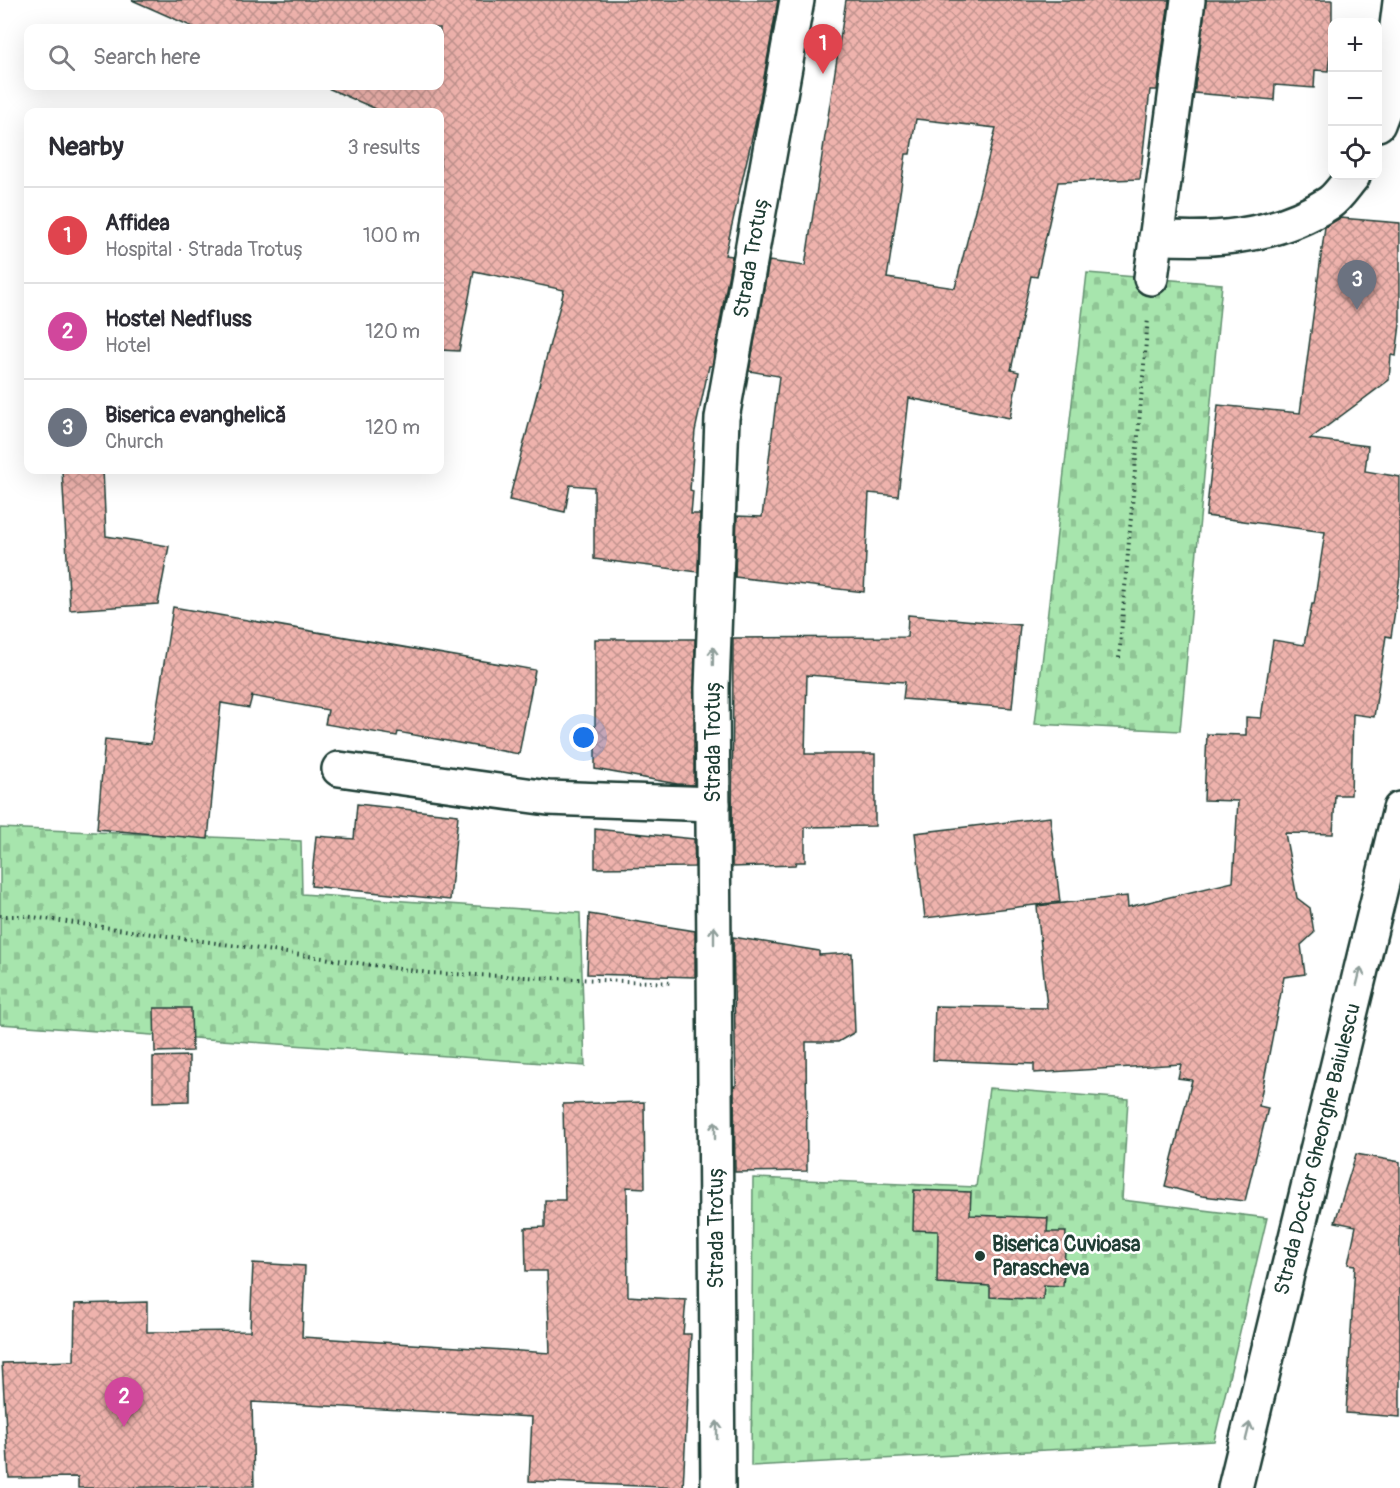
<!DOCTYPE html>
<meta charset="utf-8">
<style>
body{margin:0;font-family:Pangolin,sans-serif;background:#f7f7f7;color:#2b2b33}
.controls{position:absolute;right:18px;top:18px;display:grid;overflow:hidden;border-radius:12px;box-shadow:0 6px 24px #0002}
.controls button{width:54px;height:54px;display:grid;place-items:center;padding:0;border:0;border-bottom:2px solid #e1e1e2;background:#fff;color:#2b2b33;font:30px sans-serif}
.you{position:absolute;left:584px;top:738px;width:21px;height:21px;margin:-15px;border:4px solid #fff;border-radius:50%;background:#1a73e8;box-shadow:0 0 0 9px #1a73e833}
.badge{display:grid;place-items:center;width:39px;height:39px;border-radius:50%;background:#7c3aed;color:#fff;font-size:20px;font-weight:700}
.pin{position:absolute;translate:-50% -50px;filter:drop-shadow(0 2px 3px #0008)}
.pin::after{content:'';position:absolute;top:32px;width:21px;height:18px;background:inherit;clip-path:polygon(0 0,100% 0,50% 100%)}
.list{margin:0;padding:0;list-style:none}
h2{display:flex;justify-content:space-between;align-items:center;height:78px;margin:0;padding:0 24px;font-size:26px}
h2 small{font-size:20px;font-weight:400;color:#7c7c81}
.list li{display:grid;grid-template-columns:39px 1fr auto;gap:18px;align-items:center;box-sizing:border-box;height:96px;padding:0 24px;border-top:2px solid #e1e1e2}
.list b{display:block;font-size:22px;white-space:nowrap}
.list p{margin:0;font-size:20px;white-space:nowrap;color:#7c7c81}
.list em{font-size:20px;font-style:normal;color:#7c7c81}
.icon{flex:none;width:33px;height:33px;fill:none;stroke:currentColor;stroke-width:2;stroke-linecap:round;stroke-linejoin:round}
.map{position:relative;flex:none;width:1400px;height:1488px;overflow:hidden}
.search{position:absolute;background:#fff;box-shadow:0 6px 24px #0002;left:24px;top:24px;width:420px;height:66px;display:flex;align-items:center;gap:15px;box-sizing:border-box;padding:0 21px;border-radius:12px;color:#7c7c81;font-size:22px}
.panel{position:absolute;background:#fff;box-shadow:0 6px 24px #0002;left:24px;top:108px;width:420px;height:366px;border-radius:12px}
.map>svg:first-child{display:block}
.cemetery{fill:url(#cemetery-stones);stroke:#639170;stroke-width:1.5}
.building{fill:url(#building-cross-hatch);stroke:#1f3d34;stroke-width:1.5;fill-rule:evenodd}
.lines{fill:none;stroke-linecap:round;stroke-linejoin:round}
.minor-casing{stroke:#1f3d34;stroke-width:38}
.path{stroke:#1f3d34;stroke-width:4;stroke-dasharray:1.5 4.5;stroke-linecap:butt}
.minor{stroke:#fff;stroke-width:33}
.oneway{stroke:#8f9e9a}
.poi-dot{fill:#1f3d34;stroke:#fff;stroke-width:2}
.labels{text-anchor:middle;stroke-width:5;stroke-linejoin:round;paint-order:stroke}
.street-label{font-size:21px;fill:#1f3d34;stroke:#fff}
.poi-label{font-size:21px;font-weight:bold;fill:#1f3d34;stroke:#fff;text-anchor:start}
</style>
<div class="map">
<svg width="1400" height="1488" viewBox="0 0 1400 1488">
<defs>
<pattern id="cemetery-stones" width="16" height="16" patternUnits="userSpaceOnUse" patternTransform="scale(1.5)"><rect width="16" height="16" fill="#a7e5ad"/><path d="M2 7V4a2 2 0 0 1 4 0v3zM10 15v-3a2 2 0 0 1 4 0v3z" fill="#8fc595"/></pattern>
<pattern id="building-cross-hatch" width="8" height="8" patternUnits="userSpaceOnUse" patternTransform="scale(1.5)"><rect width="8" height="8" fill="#efb3ad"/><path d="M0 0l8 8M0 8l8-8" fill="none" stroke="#c1938e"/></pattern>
</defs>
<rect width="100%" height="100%" fill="#fff"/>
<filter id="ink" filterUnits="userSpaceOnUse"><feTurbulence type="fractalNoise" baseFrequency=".0167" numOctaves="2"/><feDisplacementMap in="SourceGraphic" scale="12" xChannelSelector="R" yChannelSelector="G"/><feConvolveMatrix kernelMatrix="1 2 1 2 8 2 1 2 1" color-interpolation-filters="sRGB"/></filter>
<g filter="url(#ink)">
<g class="cemetery">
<path d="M1087,273L1222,284L1180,731L1035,724Z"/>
<path d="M0,828L301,841L302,894L580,913L585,1066L0,1024Z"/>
<path d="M989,1088L1128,1099L1122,1200L1267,1218L1214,1441L751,1466L753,1178L976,1187Z"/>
</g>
<g class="building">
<path d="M132,0H778L757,116L725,255L732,256L712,366H709L695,431L690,490L693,491L691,514H700L698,572L594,559V487L570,485L565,512L509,500L564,290L474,271L459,351L440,350V112H383L323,86H440V28H195Z"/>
<path d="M846,0H1169L1157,90H1150L1140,179L1058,182L1037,277L1031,276L1011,370L1019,372L1010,418L909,398L898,496L869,493L864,592L735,577L737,516L762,517L779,376L749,371L769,261L805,266ZM916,119L996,128L955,288L887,278L906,154H910Z"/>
<path d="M1206,0H1332V54H1330L1328,71L1315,70L1314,88L1275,85L1274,100L1194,93Z"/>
<path d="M1340,218L1400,223V324L1396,356L1391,355L1389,380L1310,439L1368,446L1365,471L1400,477V576L1391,637L1386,636L1374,717L1353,714L1351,795H1335L1333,834L1285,833L1297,898L1310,908L1314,933L1301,945L1305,974L1284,977L1259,1106L1268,1108L1245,1201L1202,1196L1165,1186L1192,1080L1178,1078L1181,1064L1034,1073V1064L933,1060L935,1006L1047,1008L1037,906L1127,896L1128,907L1233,882L1238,801L1204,800L1207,734L1246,735V717L1261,718L1273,640L1304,645L1312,604H1314L1325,532L1206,516L1218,405L1300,413L1325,227Z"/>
<path d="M62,470H103L106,536L169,546L158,604L70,610Z"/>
<path d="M173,607L535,670L519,754L398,732L397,736L325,724L328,710L252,696L249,708L221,703L208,839L97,829L105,739L151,744Z"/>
<path d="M908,615L1020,625L1012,708L903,699L905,682L807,675L805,754H875V826L805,827V862H796L795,865L732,867L733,638L907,637Z"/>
<path d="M595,639H695L694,785L677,784L595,769Z"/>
<path d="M357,804L458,815L450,900L311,886L316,836L354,839Z"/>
<path d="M1050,817L1060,902L925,918L915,833Z"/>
<path d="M595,829L694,839L695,867L595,868Z"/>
<path d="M589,914L695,931V977L587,974Z"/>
<path d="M733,937L819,951V955L852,953L855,1032L838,1042H806L807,1171L735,1172L734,1086H736Z"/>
<path d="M154,1008H191L192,1051L155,1052Z"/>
<path d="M189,1056V1101L153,1102V1057Z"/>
<path d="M644,1102L645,1188L627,1187L628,1296L686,1300L683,1334H691L683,1488L529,1481L532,1417L252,1402L254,1486L78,1488V1477L9,1478L2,1363L74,1361L75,1304L147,1302V1332L250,1331L253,1263L305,1266L302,1337L550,1353L547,1271H526L525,1228L545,1227V1200H565L563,1104Z"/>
<path d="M1356,1154L1400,1162V1417L1346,1413L1355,1265L1348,1264L1356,1226L1335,1222Z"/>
<path d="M914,1190L971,1192L970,1215L1048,1218L1047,1232H1066L1063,1286L1044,1285L1043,1300L990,1297V1286L937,1283L938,1231L913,1230Z"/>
</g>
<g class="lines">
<g class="minor-casing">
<g id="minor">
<path d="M1378,124L1388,98L1400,2"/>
<path d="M1156,237C1215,242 1278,236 1329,203C1338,197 1346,184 1353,176"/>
<path d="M1151,278L1188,0"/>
<path d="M339,769L548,798L713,804"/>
<path d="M718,1488L712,688L722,418L797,0"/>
<path d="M1235,1488L1400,809"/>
</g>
</g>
<g class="path">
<path d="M1119,658L1148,318"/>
<path d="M0,916H25L429,973L673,983"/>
</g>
<use href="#minor" class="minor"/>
</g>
<defs><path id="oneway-shaft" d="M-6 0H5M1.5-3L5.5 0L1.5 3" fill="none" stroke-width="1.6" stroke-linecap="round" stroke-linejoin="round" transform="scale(1.5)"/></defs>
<g class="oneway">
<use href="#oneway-shaft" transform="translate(713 656) rotate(-89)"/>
<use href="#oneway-shaft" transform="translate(714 935) rotate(-90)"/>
<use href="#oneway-shaft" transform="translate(1359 976) rotate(-76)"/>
<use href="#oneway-shaft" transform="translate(715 1130) rotate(-90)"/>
<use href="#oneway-shaft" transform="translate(717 1430) rotate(-90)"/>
<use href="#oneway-shaft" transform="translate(1248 1431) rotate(-76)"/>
</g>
</g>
<circle class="poi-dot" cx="980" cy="1256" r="6"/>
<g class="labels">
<g class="street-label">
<text transform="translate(751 257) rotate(-80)" y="7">Strada Trotuș</text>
<text transform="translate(713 741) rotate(-90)" y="7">Strada Trotuș</text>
<text transform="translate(1317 1149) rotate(-76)" y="7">Strada Doctor Gheorghe Baiulescu</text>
<text transform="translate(716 1227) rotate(-90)" y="7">Strada Trotuș</text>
</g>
<g class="poi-label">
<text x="992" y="1251">Biserica Cuvioasa<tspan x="992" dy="24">Parascheva</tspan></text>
</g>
</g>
</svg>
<div class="controls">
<button>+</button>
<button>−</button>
<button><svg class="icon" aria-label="locate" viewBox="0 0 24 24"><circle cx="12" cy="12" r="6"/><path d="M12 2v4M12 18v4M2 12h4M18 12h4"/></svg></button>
</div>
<div class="you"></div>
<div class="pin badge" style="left:823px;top:74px;background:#e0444e">1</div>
<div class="pin badge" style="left:124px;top:1427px;background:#d1479c">2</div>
<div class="pin badge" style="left:1357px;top:310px;background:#6b7280">3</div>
<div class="search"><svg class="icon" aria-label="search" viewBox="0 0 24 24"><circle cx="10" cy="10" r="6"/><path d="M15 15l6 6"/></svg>Search here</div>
<section class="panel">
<h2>Nearby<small>3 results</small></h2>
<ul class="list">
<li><span class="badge" style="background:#e0444e">1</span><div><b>Affidea</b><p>Hospital · Strada Trotuș</p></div><em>100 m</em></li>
<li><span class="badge" style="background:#d1479c">2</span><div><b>Hostel Nedfluss</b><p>Hotel</p></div><em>120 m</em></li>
<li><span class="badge" style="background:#6b7280">3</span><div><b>Biserica evanghelică</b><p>Church</p></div><em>120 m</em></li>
</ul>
</section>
</div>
